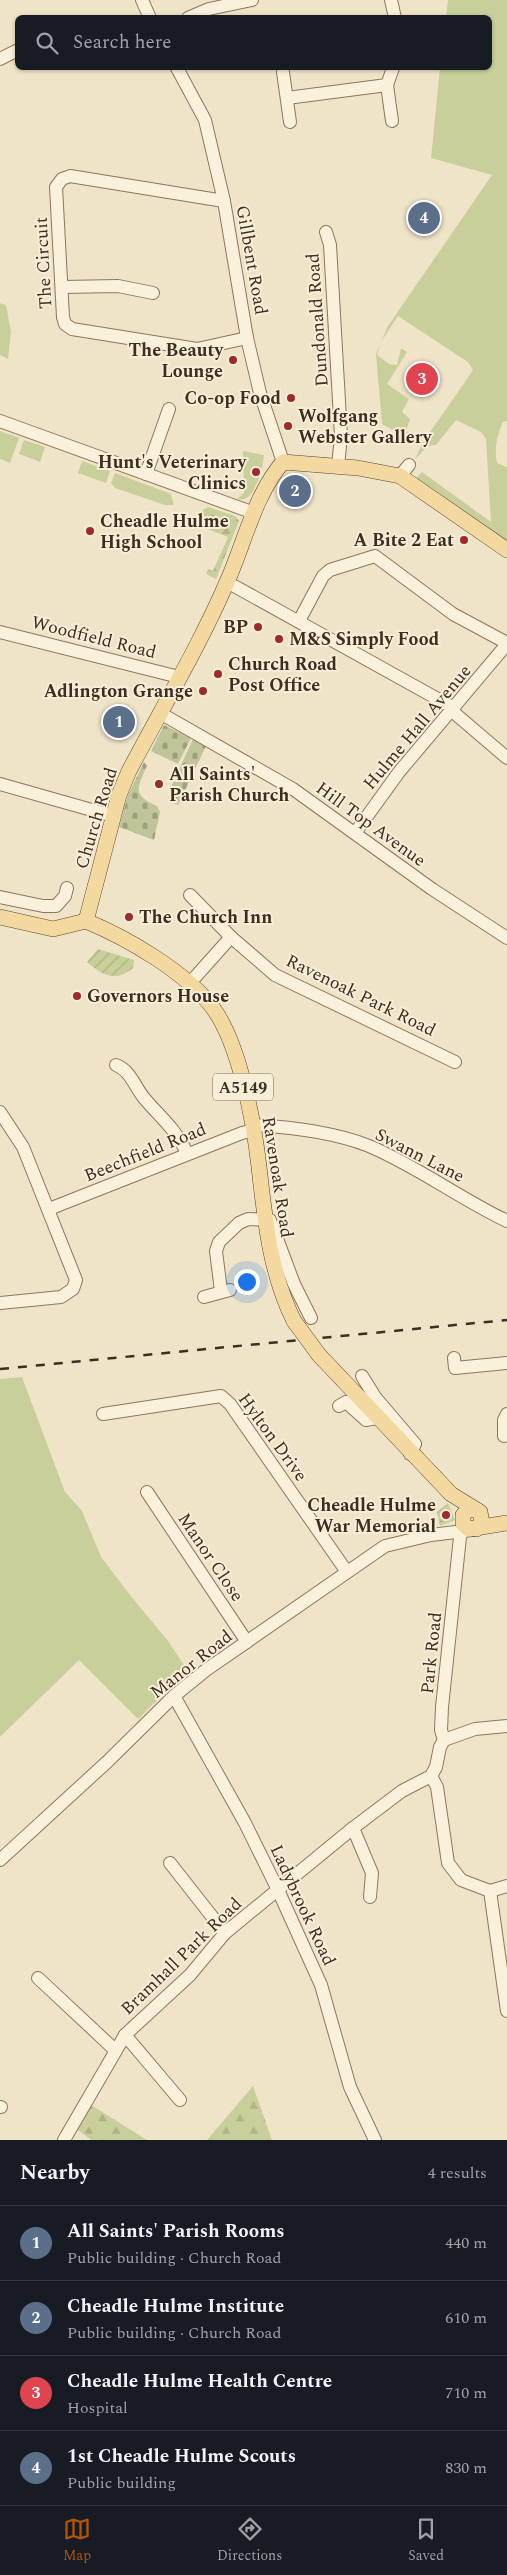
<!DOCTYPE html>
<meta charset="utf-8">
<style>
body{margin:0;font-family:Spectral,serif;background:#20242c;color:#f1f3f6}
.you{position:absolute;left:246px;top:1281px;width:18px;height:18px;margin:-12px;border:4px solid #fff;border-radius:50%;background:#1a73e8;box-shadow:0 0 0 8px #1a73e833}
.badge{display:grid;place-items:center;width:32px;height:32px;border-radius:50%;background:#b45309;color:#fff;font-size:16px;font-weight:700}
.pin{position:absolute;translate:-50% -50%;border:2px solid #fff;box-shadow:0 1px 5px #0006}
.list{margin:0;padding:0;list-style:none}
h2{display:flex;justify-content:space-between;align-items:center;height:65px;margin:0;padding:0 20px;font-size:21px}
h2 small{font-size:16px;font-weight:400;color:#9ea1a6}
.list li{display:grid;grid-template-columns:32px 1fr auto;gap:15px;align-items:center;box-sizing:border-box;height:75px;padding:0 20px;border-top:1px solid #363941}
.list b{display:block;font-size:19px;white-space:nowrap}
.list p{margin:0;font-size:16px;white-space:nowrap;color:#9ea1a6}
.list em{font-size:16px;font-style:normal;color:#9ea1a6}
.icon{flex:none;width:28px;height:28px;fill:none;stroke:currentColor;stroke-width:2;stroke-linecap:round;stroke-linejoin:round}
.map{position:relative;flex:none;width:507px;height:2140px;overflow:hidden}
.search{position:absolute;background:#171b24;box-shadow:0 1px 4px #0004;left:15px;right:15px;top:15px;height:55px;display:flex;align-items:center;gap:12px;box-sizing:border-box;padding:0 18px;border-radius:8px;color:#9ea1a6;font-size:19px}
.sheet{height:365px;background:#171b24}
nav{display:flex;justify-content:space-around;align-items:center;box-sizing:border-box;height:70px;border-top:1px solid #363941;background:#171b24;font-size:14px;color:#9ea1a6}
nav a{display:grid;justify-items:center;gap:2px}
nav .on{color:#b45309}
.map>svg:first-child{display:block}
.grass{fill:#c9cf9b}
.forest{fill:url(#forest-firs)}
.cemetery{fill:url(#cemetery-stones)}
.garden{fill:url(#garden-furrows)}
.lines{fill:none;stroke-linecap:round;stroke-linejoin:round}
.minor-casing{stroke:#8d765c;stroke-width:14}
.major-casing{stroke:#5b4430;stroke-width:16}
.minor{stroke:#faf1dc;stroke-width:12}
.major{stroke:#f3d9a0;stroke-width:15}
.rail{stroke:#3d2e20;stroke-width:2.5;stroke-dasharray:9 9;stroke-linecap:butt}
.major-bridge-casing{stroke:#5b4430;stroke-width:16;stroke-linecap:butt}
.major-bridge{stroke:#f3d9a0;stroke-width:15}
.poi-dot{fill:#9e2a2b;stroke:#f7eed8;stroke-width:2}
.labels{text-anchor:middle;stroke-width:4;stroke-linejoin:round;paint-order:stroke}
.shield{fill:#f7eed8;stroke:#756857;stroke-width:1}
.shield-label{font-size:16px;font-weight:bold;fill:#3d2e20}
.street-label{font-size:18px;fill:#3d2e20;stroke:#f7eed8}
.poi-label{font-size:18px;font-weight:bold;fill:#3d2e20;stroke:#f7eed8;text-anchor:end}
</style>
<div class="map">
<svg width="507" height="2140" viewBox="0 0 507 2140">
<defs>
<pattern id="forest-firs" width="22" height="20" patternUnits="userSpaceOnUse" patternTransform="scale(1.25)"><rect width="22" height="20" fill="#c9cf9b"/><path d="M5 1l3.5 6h-7zM16 11l3.5 6h-7z" fill="#aeb285"/></pattern>
<pattern id="cemetery-stones" width="16" height="16" patternUnits="userSpaceOnUse" patternTransform="scale(1.25)"><rect width="16" height="16" fill="#bfc49a"/><path d="M2 7V4a2 2 0 0 1 4 0v3zM10 15v-3a2 2 0 0 1 4 0v3z" fill="#9ca07d"/></pattern>
<pattern id="garden-furrows" width="10" height="10" patternUnits="userSpaceOnUse" patternTransform="scale(1.25)"><rect width="10" height="10" fill="#c9cf9b"/><path d="M-1 1l2-2M0 10L10 0M9 11l2-2" fill="none" stroke="#aeb285"/></pattern>
</defs>
<rect width="100%" height="100%" fill="#f0e4c8"/>
<g class="grass">
<path d="M448,0H507V421L503,422C497,436 494,448 497,463L507,467V543L415,479L422,472L491,522L486,439L481,432L456,420L436,445L428,446L415,459L422,444L473,370L468,362L398,316L381,342L377,355L389,364L397,365L401,348L407,352L387,384L409,399L402,412L410,419L406,431L414,439L413,441L382,424L376,354L388,326L492,175L431,158L440,68H490V18L446,17Z"/>
<path d="M0,303L6,305L11,332L8,359L0,355Z"/>
<path d="M0,431L19,438L10,463L0,459Z"/>
<path d="M24,440L45,447L40,462L19,454Z"/>
<path d="M243,451L264,455L262,469L254,466L250,475L259,478C254,489 251,502 237,499L244,493Z"/>
<path d="M82,461L110,471L106,483L78,473Z"/>
<path d="M115,473L171,494L174,505H165L115,488L111,483Z"/>
<path d="M22,1377L65,1492L82,1511L101,1557L130,1595L168,1641L189,1673L175,1683L138,1719L79,1660L0,1737V1379Z"/>
</g>
<g class="forest">
<path d="M208,507L235,516L239,521L216,579L206,574L208,569L213,571L228,537L197,525L203,510Z"/>
<path d="M253,2086L272,2140H207Z"/>
<path d="M80,2098L147,2140H91L69,2123Z"/>
</g>
<g class="cemetery">
<path d="M164,725L191,738L178,764L151,751Z"/>
<path d="M193,739L206,746L178,805L171,802L174,790L170,789Z"/>
<path d="M144,762L147,766C137,788 132,795 157,806L160,812L154,840L119,827L128,795Z"/>
</g>
<g class="garden">
<path d="M98,949L134,960L133,968C115,983 102,975 87,962Z"/>
<path d="M448,1503L455,1520L440,1526L437,1512Z"/>
</g>
<g class="lines">
<g class="minor-casing">
<g id="minor">
<path d="M142,0L150,18"/>
<path d="M391,0L395,18"/>
<path d="M188,18L209,9L252,0"/>
<path d="M0,59L18,50"/>
<path d="M177,68L205,120L224,201L247,338L260,393L283,462"/>
<path d="M283,72L290,122"/>
<path d="M387,85L392,121"/>
<path d="M287,98L387,85L393,68"/>
<path d="M224,201L70,176L62,179L56,187L63,317L65,324L72,329L197,349L247,338"/>
<path d="M326,232L330,245L341,436L338,466"/>
<path d="M62,287L118,286L153,293"/>
<path d="M0,421L254,513"/>
<path d="M146,474L169,409"/>
<path d="M400,476L409,465"/>
<path d="M227,582L454,708"/>
<path d="M299,621L323,576L330,570L375,556L453,614L507,643"/>
<path d="M0,632L179,677"/>
<path d="M452,711L507,758"/>
<path d="M160,713L293,789L432,889L507,938"/>
<path d="M0,784L113,816"/>
<path d="M355,833L399,772L507,644"/>
<path d="M190,895L231,937"/>
<path d="M0,897L43,906H56L65,896L67,888"/>
<path d="M189,984L231,937L275,975L455,1062"/>
<path d="M116,1065C130,1070 135,1087 144,1098C159,1116 178,1131 187,1154"/>
<path d="M0,1112L23,1147L76,1280L73,1289L61,1297L0,1303"/>
<path d="M252,1125C291,1127 333,1132 369,1146C417,1166 460,1199 507,1221"/>
<path d="M49,1209L242,1133L254,1130"/>
<path d="M221,1291L216,1251L219,1242L239,1223L248,1219L270,1220L294,1284L311,1318"/>
<path d="M204,1297L230,1290"/>
<path d="M454,1358L455,1368L507,1363"/>
<path d="M362,1376L375,1397L415,1444L410,1454"/>
<path d="M339,1406L346,1402L366,1420L377,1418"/>
<path d="M103,1414L221,1396L230,1404L347,1572"/>
<path d="M504,1436V1420L507,1414"/>
<path d="M147,1492L247,1642"/>
<path d="M174,1696L245,1823L278,1890L321,1985L350,2087L375,2140"/>
<path d="M444,1740L441,1730L442,1707L460,1537L462,1531"/>
<path d="M444,1740L475,1729L507,1726"/>
<path d="M431,1776L437,1787L448,1863L461,1880L490,1891L507,2011"/>
<path d="M353,1828L372,1873L370,1897"/>
<path d="M0,1860L107,1762L174,1696L206,1670L385,1546L431,1535L472,1530"/>
<path d="M170,1863L225,1933"/>
<path d="M490,1891L507,1886"/>
<path d="M38,1978L115,2050"/>
<path d="M125,2035L180,2100"/>
<path d="M0,2107H1"/>
<path d="M64,2140L125,2035L190,1975L225,1933L353,1828L402,1791L431,1776L436,1767L440,1747L444,1740"/>
</g>
</g>
<g class="major-casing">
<g id="major">
<path d="M0,917L53,929L86,921"/>
<path d="M86,921L119,795L129,771C162,708 199,647 227,582C245,542 254,496 283,462L358,468L400,476L507,550"/>
<path d="M86,921C127,938 186,972 213,1008C240,1045 254,1123 259,1167C265,1220 270,1273 294,1321"/>
<path d="M319,1355L451,1494L480,1512L482,1523L477,1529"/>
<path d="M477,1510L469,1509L463,1515V1524L469,1529L507,1523"/>
</g>
</g>
<use href="#minor" class="minor"/>
<use href="#major" class="major"/>
<path class="rail" d="M0,1369L507,1320"/>
<g class="major-bridge-casing">
<path id="major-bridge" d="M294,1321L319,1355"/>
</g>
<use href="#major-bridge" class="major-bridge"/>
</g>
<g class="poi-dot">
<circle cx="233" cy="360" r="5"/>
<circle cx="291" cy="398" r="5"/>
<circle cx="288" cy="426" r="5"/>
<circle cx="256" cy="472" r="5"/>
<circle cx="90" cy="531" r="5"/>
<circle cx="464" cy="540" r="5"/>
<circle cx="258" cy="627" r="5"/>
<circle cx="279" cy="639" r="5"/>
<circle cx="218" cy="674" r="5"/>
<circle cx="203" cy="691" r="5"/>
<circle cx="159" cy="784" r="5"/>
<circle cx="129" cy="917" r="5"/>
<circle cx="77" cy="996" r="5"/>
<circle cx="446" cy="1515" r="5"/>
</g>
<g class="labels">
<rect class="shield" x="213" y="1073.5" width="60" height="27" rx="4"/>
<g class="shield-label">
<text x="243" y="1093">A5149</text>
</g>
<g class="street-label">
<text transform="translate(252 260) rotate(80)" y="6">Gillbent Road</text>
<text transform="translate(43 263) rotate(-93)" y="6">The Circuit</text>
<text transform="translate(317 320) rotate(-94)" y="6">Dundonald Road</text>
<text transform="translate(94 637) rotate(14)" y="6">Woodfield Road</text>
<text transform="translate(417 727) rotate(-50)" y="6">Hulme Hall Avenue</text>
<text transform="translate(96 818) rotate(-73)" y="6">Church Road</text>
<text transform="translate(371 824) rotate(36)" y="6">Hill Top Avenue</text>
<text transform="translate(361 995) rotate(26)" y="6">Ravenoak Park Road</text>
<text transform="translate(145 1152) rotate(-22)" y="6">Beechfield Road</text>
<text transform="translate(420 1155) rotate(27)" y="6">Swann Lane</text>
<text transform="translate(278 1177) rotate(81)" y="6">Ravenoak Road</text>
<text transform="translate(273 1437) rotate(54)" y="6">Hylton Drive</text>
<text transform="translate(211 1557) rotate(56)" y="6">Manor Close</text>
<text transform="translate(431 1653) rotate(-84)" y="6">Park Road</text>
<text transform="translate(191 1664) rotate(-38)" y="6">Manor Road</text>
<text transform="translate(303 1905) rotate(65)" y="6">Ladybrook Road</text>
<text transform="translate(181 1956) rotate(-44)" y="6">Bramhall Park Road</text>
</g>
<g class="poi-label">
<text x="223" y="356">The Beauty<tspan x="223" dy="21">Lounge</tspan></text>
<text x="281" y="404">Co-op Food</text>
<text x="298" y="422" text-anchor="start">Wolfgang<tspan x="298" dy="21">Webster Gallery</tspan></text>
<text x="246" y="468">Hunt's Veterinary<tspan x="246" dy="21">Clinics</tspan></text>
<text x="100" y="527" text-anchor="start">Cheadle Hulme<tspan x="100" dy="21">High School</tspan></text>
<text x="454" y="546">A Bite 2 Eat</text>
<text x="248" y="633">BP</text>
<text x="289" y="645" text-anchor="start">M&amp;S Simply Food</text>
<text x="228" y="670" text-anchor="start">Church Road<tspan x="228" dy="21">Post Office</tspan></text>
<text x="193" y="697">Adlington Grange</text>
<text x="169" y="780" text-anchor="start">All Saints'<tspan x="169" dy="21">Parish Church</tspan></text>
<text x="139" y="923" text-anchor="start">The Church Inn</text>
<text x="87" y="1002" text-anchor="start">Governors House</text>
<text x="436" y="1511">Cheadle Hulme<tspan x="436" dy="21">War Memorial</tspan></text>
</g>
</g>
</svg>
<div class="you"></div>
<div class="pin badge" style="left:119px;top:722px;background:#5c6f8a">1</div>
<div class="pin badge" style="left:295px;top:491px;background:#5c6f8a">2</div>
<div class="pin badge" style="left:422px;top:379px;background:#e0444e">3</div>
<div class="pin badge" style="left:424px;top:218px;background:#5c6f8a">4</div>
<div class="search"><svg class="icon" aria-label="search" viewBox="0 0 24 24"><circle cx="10" cy="10" r="6"/><path d="M15 15l6 6"/></svg>Search here</div>
</div>
<section class="sheet">
<h2>Nearby<small>4 results</small></h2>
<ul class="list">
<li><span class="badge" style="background:#5c6f8a">1</span><div><b>All Saints' Parish Rooms</b><p>Public building · Church Road</p></div><em>440 m</em></li>
<li><span class="badge" style="background:#5c6f8a">2</span><div><b>Cheadle Hulme Institute</b><p>Public building · Church Road</p></div><em>610 m</em></li>
<li><span class="badge" style="background:#e0444e">3</span><div><b>Cheadle Hulme Health Centre</b><p>Hospital</p></div><em>710 m</em></li>
<li><span class="badge" style="background:#5c6f8a">4</span><div><b>1st Cheadle Hulme Scouts</b><p>Public building</p></div><em>830 m</em></li>
</ul>
</section>
<nav>
<a class="on"><svg class="icon" aria-label="map" viewBox="0 0 24 24"><path d="M3 6l6-2 6 2 6-2v14l-6 2-6-2-6 2zM9 4v14M15 6v14"/></svg>Map</a>
<a><svg class="icon" aria-label="directions" viewBox="0 0 24 24"><path d="M12 3l9 9-9 9-9-9zM9 14v-3h6M13 9l2 2-2 2"/></svg>Directions</a>
<a><svg class="icon" aria-label="saved" viewBox="0 0 24 24"><path d="M7 4h10v16l-5-4-5 4z"/></svg>Saved</a>
</nav>
